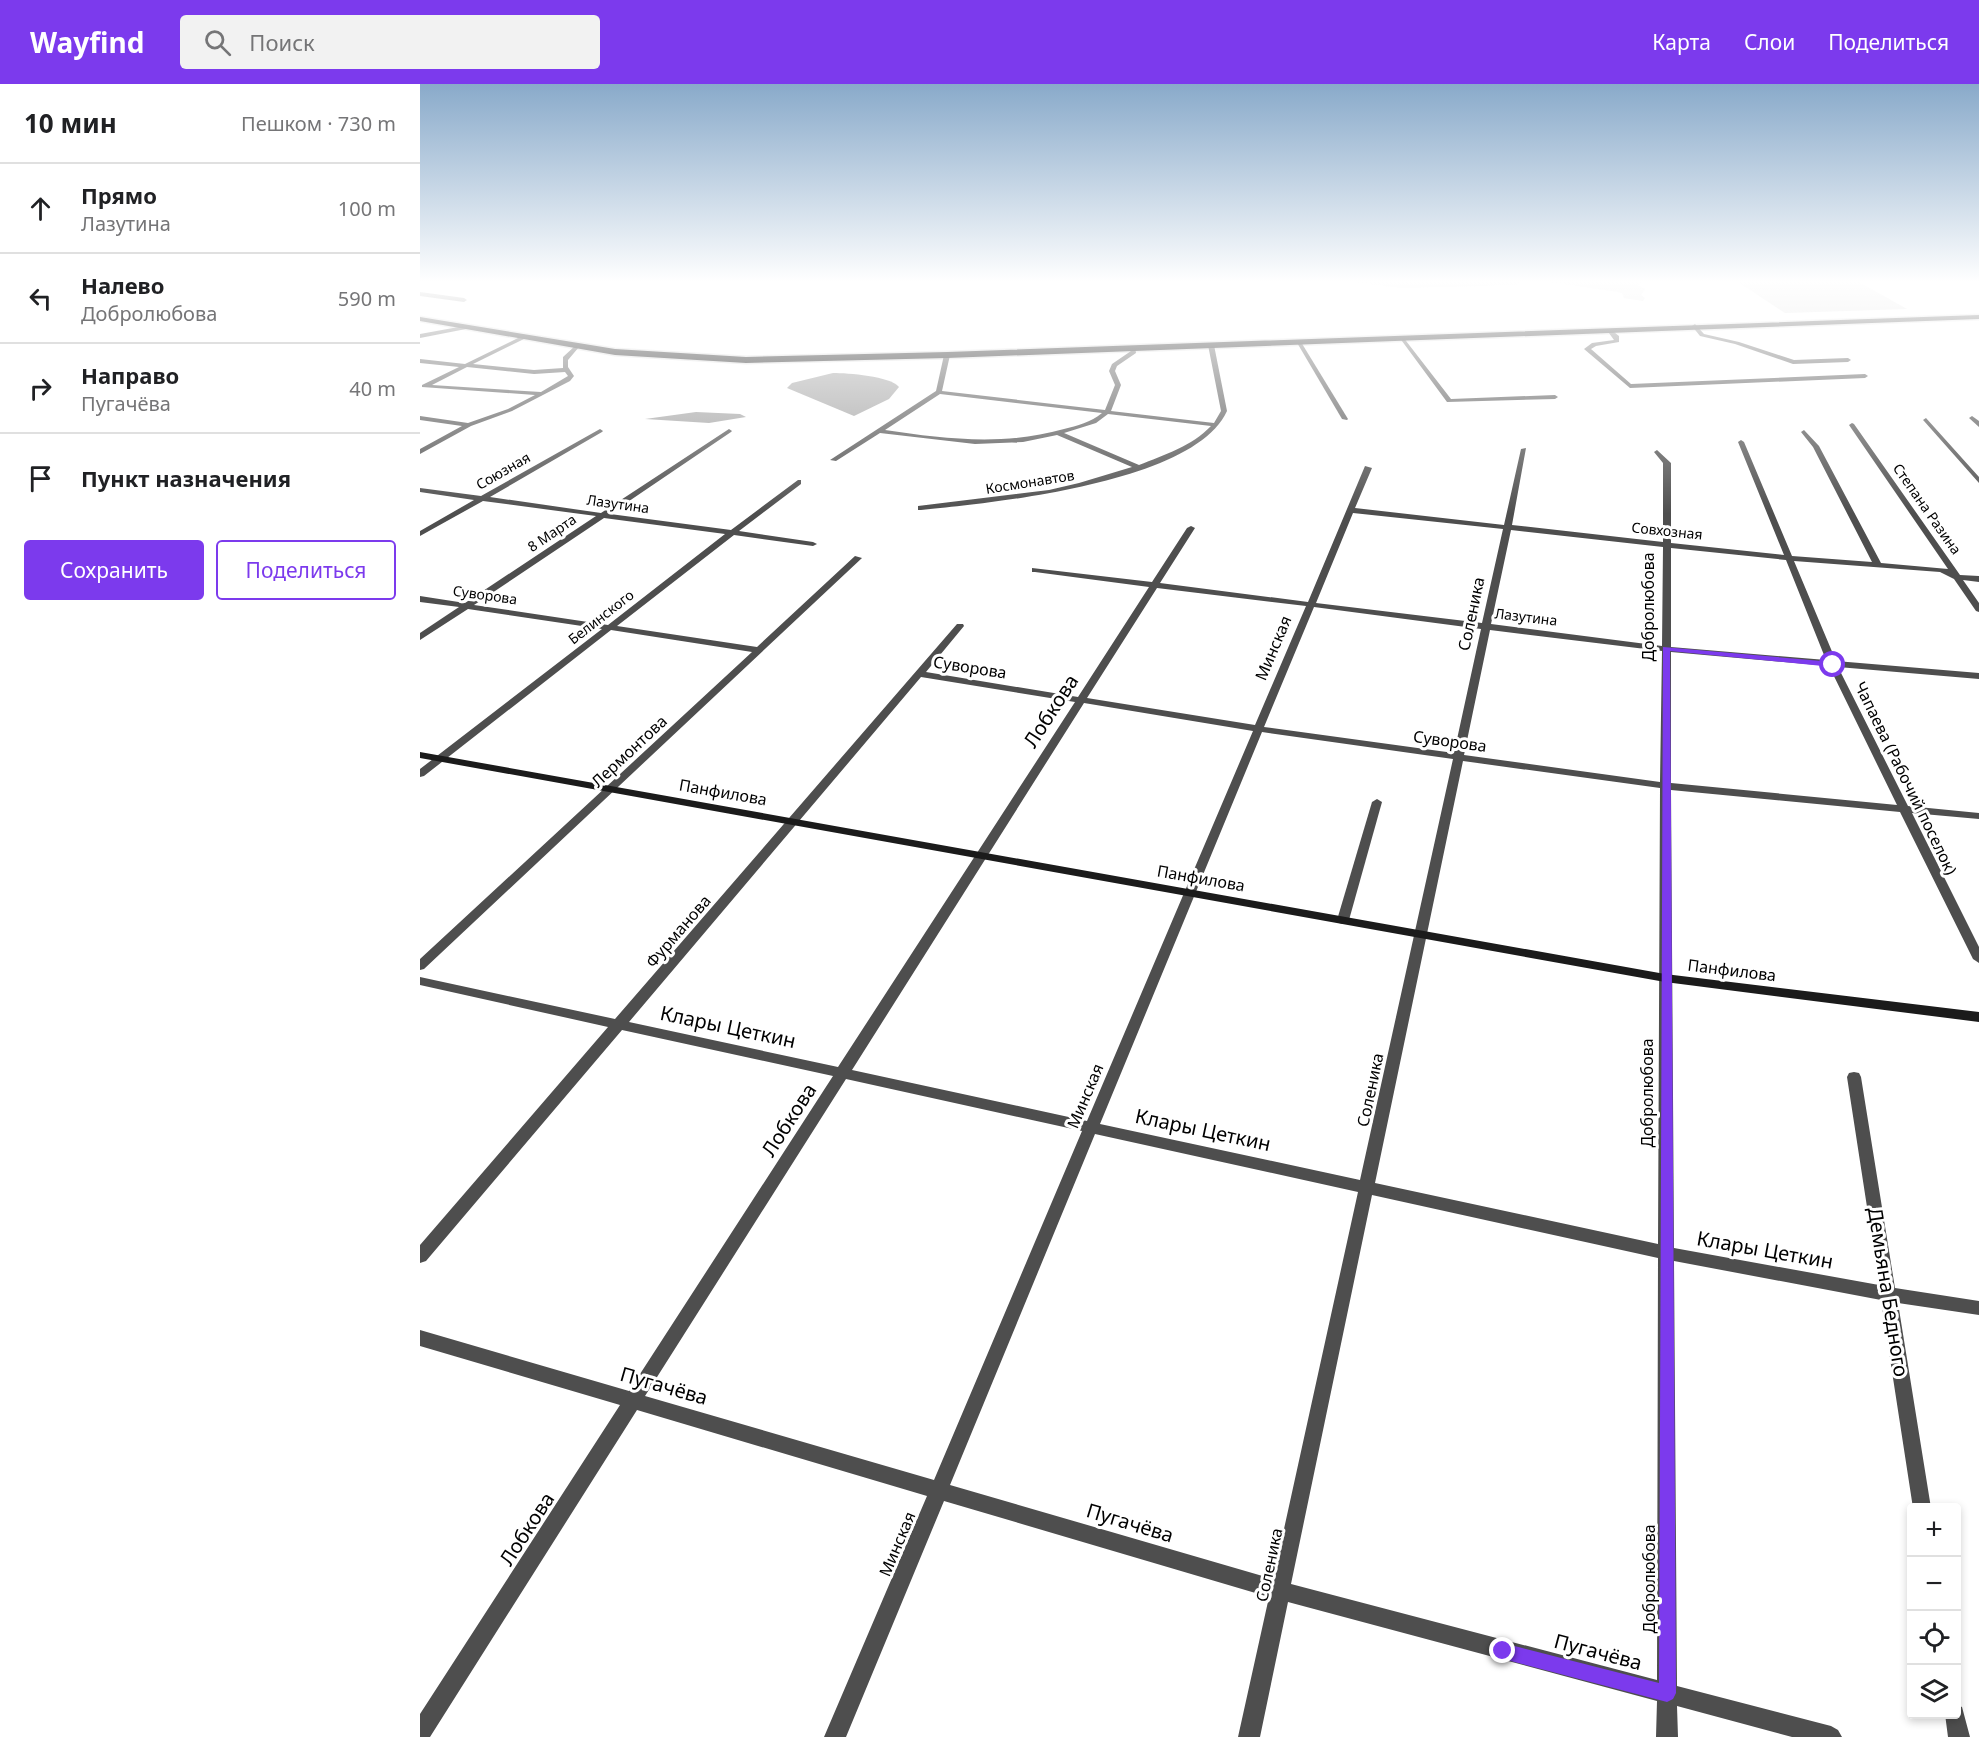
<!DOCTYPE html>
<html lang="ru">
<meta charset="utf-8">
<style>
body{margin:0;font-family:"Noto Sans",sans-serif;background:#f2f2f2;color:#202124}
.controls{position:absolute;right:18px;bottom:18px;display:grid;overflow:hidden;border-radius:6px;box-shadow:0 3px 9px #0003}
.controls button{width:54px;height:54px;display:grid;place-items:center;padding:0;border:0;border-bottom:2px solid #e0e0e0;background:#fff;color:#202124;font:30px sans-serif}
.stop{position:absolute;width:18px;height:18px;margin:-14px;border:4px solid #7c3aed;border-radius:50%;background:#fff}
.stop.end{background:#7c3aed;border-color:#fff;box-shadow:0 2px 6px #0008}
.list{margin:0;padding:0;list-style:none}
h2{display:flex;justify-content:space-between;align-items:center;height:78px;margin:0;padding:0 24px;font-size:26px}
h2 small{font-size:20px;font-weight:400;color:#757577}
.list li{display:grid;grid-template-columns:39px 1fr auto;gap:18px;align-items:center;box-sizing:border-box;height:90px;padding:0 24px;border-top:2px solid #e0e0e0}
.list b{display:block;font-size:22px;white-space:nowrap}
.list p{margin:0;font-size:20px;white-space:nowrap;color:#757577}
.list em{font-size:20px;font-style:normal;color:#757577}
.actions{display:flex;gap:12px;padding:18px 24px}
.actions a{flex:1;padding:14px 0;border:2px solid #7c3aed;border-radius:6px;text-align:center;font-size:21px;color:#7c3aed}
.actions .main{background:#7c3aed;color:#fff}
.icon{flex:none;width:33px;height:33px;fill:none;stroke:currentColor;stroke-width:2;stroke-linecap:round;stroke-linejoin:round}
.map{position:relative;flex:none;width:1559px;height:1653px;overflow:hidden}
header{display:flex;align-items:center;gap:36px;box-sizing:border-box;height:84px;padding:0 30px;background:#7c3aed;color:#fff}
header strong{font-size:28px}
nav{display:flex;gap:33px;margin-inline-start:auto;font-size:21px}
.search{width:420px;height:54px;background:#f2f2f2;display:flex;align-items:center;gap:15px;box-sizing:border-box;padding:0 21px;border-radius:6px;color:#757577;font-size:22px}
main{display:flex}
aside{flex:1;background:#fff}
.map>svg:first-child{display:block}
.green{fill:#d5d5d5}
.water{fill:#9c9c9c}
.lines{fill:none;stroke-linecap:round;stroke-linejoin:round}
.highway-casing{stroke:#dbdbdb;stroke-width:3}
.street{fill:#4e4e4e;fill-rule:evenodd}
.secondary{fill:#1b1b1b;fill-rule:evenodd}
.highway{fill:#000;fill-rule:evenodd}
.route{fill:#7c3aed}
.labels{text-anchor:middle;stroke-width:6;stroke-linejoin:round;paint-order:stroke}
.far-street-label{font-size:14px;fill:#000;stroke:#fff}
.street-label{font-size:16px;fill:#000;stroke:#fff}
.near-street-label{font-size:20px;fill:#000;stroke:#fff}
</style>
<header>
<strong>Wayfind</strong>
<div class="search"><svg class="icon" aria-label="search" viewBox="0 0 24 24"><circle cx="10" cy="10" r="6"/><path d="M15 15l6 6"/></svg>Поиск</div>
<nav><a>Карта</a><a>Слои</a><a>Поделиться</a></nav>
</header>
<main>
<aside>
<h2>10 мин<small>Пешком · 730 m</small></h2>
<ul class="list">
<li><svg class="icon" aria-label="ahead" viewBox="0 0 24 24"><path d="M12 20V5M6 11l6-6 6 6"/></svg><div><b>Прямо</b><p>Лазутина</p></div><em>100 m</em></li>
<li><svg class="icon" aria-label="left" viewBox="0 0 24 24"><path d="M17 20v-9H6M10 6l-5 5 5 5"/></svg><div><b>Налево</b><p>Добролюбова</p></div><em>590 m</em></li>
<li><svg class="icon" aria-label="right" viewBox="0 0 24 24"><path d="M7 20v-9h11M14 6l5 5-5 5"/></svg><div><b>Направо</b><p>Пугачёва</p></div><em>40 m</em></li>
<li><svg class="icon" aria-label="arrive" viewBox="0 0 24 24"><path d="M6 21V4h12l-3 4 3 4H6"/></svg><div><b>Пункт назначения</b></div></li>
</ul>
<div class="actions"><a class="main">Сохранить</a><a>Поделиться</a></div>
</aside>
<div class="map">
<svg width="1559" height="1653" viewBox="0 0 1559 1653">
<rect width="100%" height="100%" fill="#fff"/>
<g class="green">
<path d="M935,198H1101L1097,201L981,204Z"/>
<path d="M1129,198H1225L1217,201L1225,205L1221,211L1225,214L1223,217L1204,214L1202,209L1198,208Z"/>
<path d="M1318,198H1439L1487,225L1365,229Z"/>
</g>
<g class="water">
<path d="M413,289C428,289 470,292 479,303L469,315L434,332L367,304L372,299Z"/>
<path d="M276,328L320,330L326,333L289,339L225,335Z"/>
</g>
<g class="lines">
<g class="highway-casing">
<path id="highway" d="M1559,231V235L527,274L326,279L195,271L0,237V233L195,265L326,273L527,268Z"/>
</g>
<g class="street">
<path d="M0,208L44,214L47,216L44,218L0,212Z"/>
<path d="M1275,240L1284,250L1319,258L1374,276L1428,274L1431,276L1428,278L1373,280L1315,260L1280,252L1272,242Z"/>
<path d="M44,242L46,245L0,254V250Z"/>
<path d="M1186,245H1190L1199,252V258L1176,262L1171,265L1211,300L1445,290L1448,292L1445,294L1210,304L1164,265L1172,259L1194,256Z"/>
<path d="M102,252L104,255L53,280L114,286L143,284V273L156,261L159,263L148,276V283L154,292L150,297L92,327L51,342L0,370V365L42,342L0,336V332L48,339L88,325L115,311L2,303V301L39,283L0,279V275L45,280ZM47,283L114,290L145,288L148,292L121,308L12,301Z"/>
<path d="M979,253H983L1031,315L1135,311L1138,313L1135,315L1027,318Z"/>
<path d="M876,257L881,258L928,335L927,336L922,335Z"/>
<path d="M791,259L794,261L807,327C775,399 573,419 501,426H498V422L629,406L659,399L712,383L637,351L603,358L555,360L460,349L416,377L410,376L516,307L524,271L527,269L530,271L522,307L685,326L695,301L689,287L692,280L711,267V263H715L716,269L697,282L695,287L701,301L691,327L794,339L801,327L788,261ZM520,310L682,329C671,338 657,342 644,345C584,362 525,355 465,346ZM688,330L791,342C772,362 744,371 719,381L644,349L676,339Z"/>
<path d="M1552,332L1559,337V343L1549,334Z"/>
<path d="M1506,334L1559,393V399L1504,337L1503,336Z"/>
<path d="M1432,339L1434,340L1540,491L1559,492V498L1543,496L1559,519V528L1556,527L1534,495L1520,488L1374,477L1416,577L1559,589V595L1418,583L1488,722L1559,729V735L1492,729L1559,863V879L1553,875L1480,728L1251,706L1254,1164L1459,1201L1427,993L1429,989L1434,988L1439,989L1441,993L1475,1204L1559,1217V1231L1478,1219L1511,1424H1493L1461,1216L1254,1177L1257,1602L1411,1642L1418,1646L1422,1653H1372L1257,1622L1258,1653H1236L1237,1617L868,1518L840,1653H818L849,1513L524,1417L426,1653H404L507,1412L217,1326L10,1653H0V1630L200,1321L0,1262V1246L209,1307L413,992L202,946L6,1177L0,1179V1161L188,943L0,901V893L195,935L537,540H543L544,542L506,588L658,613L729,503L615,488H612V484L732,498L767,444L771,442L775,444L740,499L888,518L945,382L952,384L935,424L1084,441L1101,365L1106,364L1092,441L1243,458V379L1234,368L1237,366L1251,379V459L1364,471L1318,358L1321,356L1324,358L1372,472L1452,478L1393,363L1381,348L1384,346L1399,362L1461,479L1528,485L1429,341ZM933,429L1083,445L1062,539L896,519ZM1091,446L1243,463L1242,562L1071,540ZM1251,464L1366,476L1406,576L1251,563ZM737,504L886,522L835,641L667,614ZM894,523L1061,545L1034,669L844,643ZM1070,546L1242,567L1240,698L1044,671ZM1251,568L1409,582L1477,721L1251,699ZM501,593L655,618L418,983L209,938ZM664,619L833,647L667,1037L432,986ZM842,648L1033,675L940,1096L680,1040ZM1043,677L1240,704L1238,1160L955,1099ZM426,995L662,1047L514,1396L225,1312ZM675,1050L938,1108L853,1495L530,1401ZM952,1111L1238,1174L1237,1596L871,1500Z"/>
<path d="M180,345L183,347L182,348L70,413L181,429L309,345L312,347L311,348L190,430L311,446L378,396H381V400L319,447L393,458L397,460L393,462L314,451L197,542L337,563L435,472L442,474L4,885L0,886V875L332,568L191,546L4,692L0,693V685L182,545L48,525L0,556V549L39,523L0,518V512L45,519L176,432L63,417L0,452V447L54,416L0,408V404L61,412ZM184,434L305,450L188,541L54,521Z"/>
<path d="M957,715L962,718L929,836L923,840L919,839L917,836L952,718Z"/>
<path d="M1536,1620L1542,1623L1550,1653H1528L1525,1630H1536Z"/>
</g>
<path class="secondary" d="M0,668L1245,890L1559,928V938L1245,898L0,674Z"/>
<use href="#highway" class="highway"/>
</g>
<linearGradient id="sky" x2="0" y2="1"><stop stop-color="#89aaca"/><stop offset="0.46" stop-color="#fff"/><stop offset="1" stop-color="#fff" stop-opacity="0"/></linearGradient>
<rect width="1559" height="430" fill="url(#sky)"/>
<path class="route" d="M1243,563L1413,578L1417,581L1413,583L1250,567L1256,1609L1253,1615L1247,1618L1083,1575L1077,1573L1074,1567L1077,1561L1083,1559L1239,1599Z"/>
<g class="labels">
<g class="far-street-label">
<text transform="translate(83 387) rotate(-30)" y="5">Союзная</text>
<text transform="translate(610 398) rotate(-9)" y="5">Космонавтов</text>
<text transform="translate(198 420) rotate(8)" y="5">Лазутина</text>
<text transform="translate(1507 425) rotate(55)" y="5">Степана Разина</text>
<text transform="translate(1247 447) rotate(6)" y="5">Совхозная</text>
<text transform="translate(132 449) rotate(-34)" y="5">8 Марта</text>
<text transform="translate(65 511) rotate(8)" y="5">Суворова</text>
<text transform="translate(181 533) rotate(-38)" y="5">Белинского</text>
<text transform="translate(1106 533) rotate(7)" y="5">Лазутина</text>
</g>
<g class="street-label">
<text transform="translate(1228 523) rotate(-90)" y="6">Добролюбова</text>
<text transform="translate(1051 530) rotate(-78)" y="6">Соленика</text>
<text transform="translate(853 564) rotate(-67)" y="6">Минская</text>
<text transform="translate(550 583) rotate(9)" y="6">Суворова</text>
<text transform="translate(1030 657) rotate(8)" y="6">Суворова</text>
<text transform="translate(209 667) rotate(-43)" y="6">Лермонтова</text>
<text transform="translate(1486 694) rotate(64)" y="6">Чапаева (Рабочий поселок)</text>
<text transform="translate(303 708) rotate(10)" y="6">Панфилова</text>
<text transform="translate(781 794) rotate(10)" y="6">Панфилова</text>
<text transform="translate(258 847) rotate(-49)" y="6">Фурманова</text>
<text transform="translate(1312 886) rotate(7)" y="6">Панфилова</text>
<text transform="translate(950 1006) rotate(-78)" y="6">Соленика</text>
<text transform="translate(1227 1009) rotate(-90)" y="6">Добролюбова</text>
<text transform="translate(665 1012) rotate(-67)" y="6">Минская</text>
<text transform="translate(477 1460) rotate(-67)" y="6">Минская</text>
<text transform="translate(849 1481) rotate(-78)" y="6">Соленика</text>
<text transform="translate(1229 1495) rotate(-90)" y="6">Добролюбова</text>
</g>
<g class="near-street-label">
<text transform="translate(631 627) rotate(-57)" y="7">Лобкова</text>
<text transform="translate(308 943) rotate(12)" y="7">Клары Цеткин</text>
<text transform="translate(369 1036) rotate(-57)" y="7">Лобкова</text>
<text transform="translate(783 1046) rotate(12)" y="7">Клары Цеткин</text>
<text transform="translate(1345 1166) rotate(10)" y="7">Клары Цеткин</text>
<text transform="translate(1468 1208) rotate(81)" y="7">Демьяна Бедного</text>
<text transform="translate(244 1302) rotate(16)" y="7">Пугачёва</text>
<text transform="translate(710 1439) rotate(17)" y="7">Пугачёва</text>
<text transform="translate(107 1445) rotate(-57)" y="7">Лобкова</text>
<text transform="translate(1178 1568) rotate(15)" y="7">Пугачёва</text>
</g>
</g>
</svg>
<div class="controls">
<button>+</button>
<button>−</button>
<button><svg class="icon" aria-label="locate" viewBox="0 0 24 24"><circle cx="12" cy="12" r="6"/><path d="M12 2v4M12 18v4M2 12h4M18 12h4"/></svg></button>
<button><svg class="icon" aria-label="layers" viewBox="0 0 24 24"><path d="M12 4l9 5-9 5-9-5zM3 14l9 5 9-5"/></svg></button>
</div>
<div class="stop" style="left:1413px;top:581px"></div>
<div class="stop end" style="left:1083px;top:1567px"></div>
</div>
</main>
